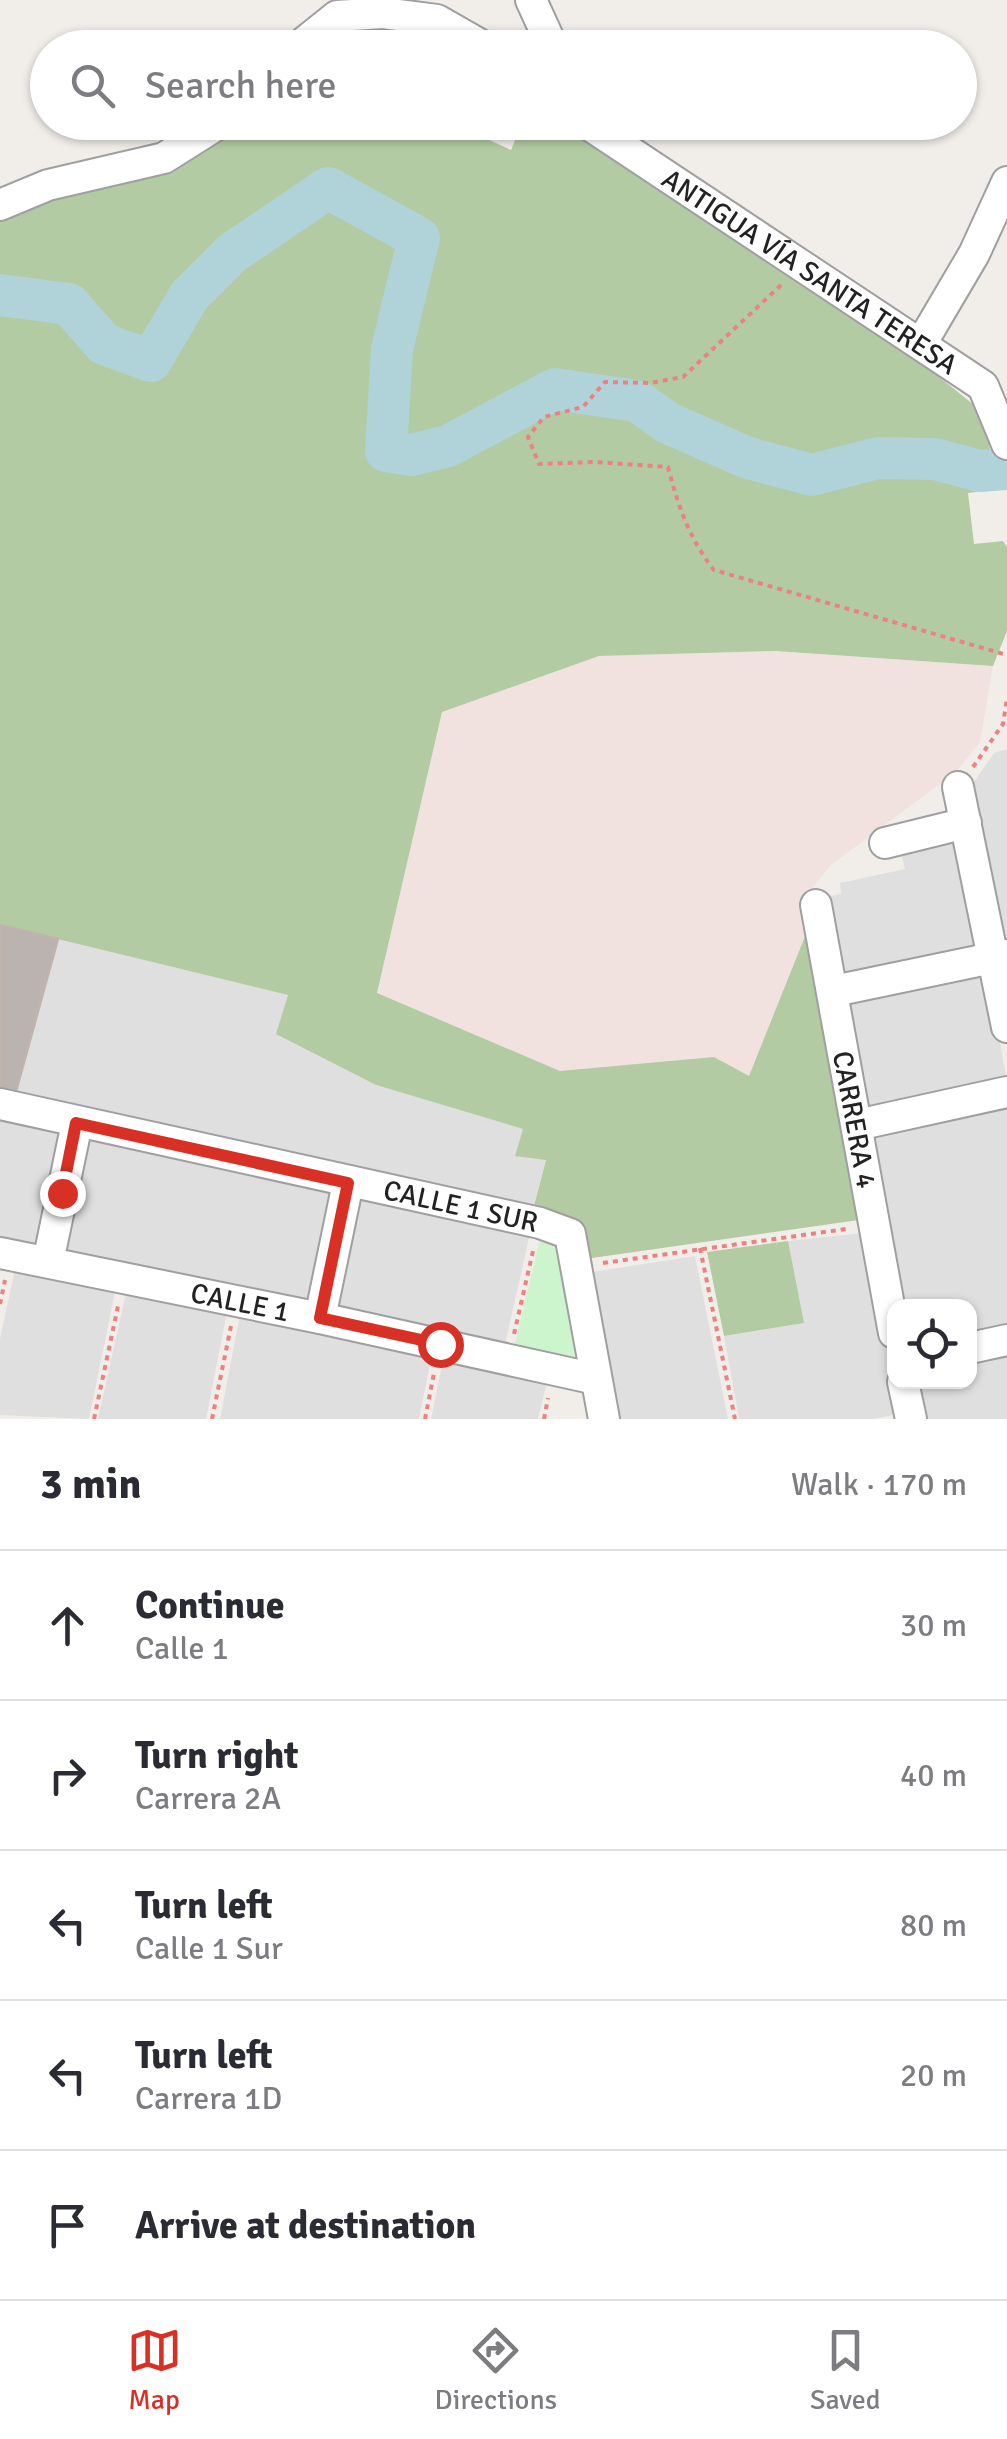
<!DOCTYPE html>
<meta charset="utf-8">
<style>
body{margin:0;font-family:Signika,sans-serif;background:#f2f2f3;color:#2b2b33}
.controls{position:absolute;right:30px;bottom:30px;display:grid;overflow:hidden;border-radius:20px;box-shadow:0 2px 8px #0004}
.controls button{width:90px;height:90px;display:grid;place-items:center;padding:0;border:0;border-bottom:2px solid #e1e1e2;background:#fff;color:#2b2b33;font:50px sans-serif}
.stop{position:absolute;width:30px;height:30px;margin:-22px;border:8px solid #d93025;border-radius:50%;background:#fff}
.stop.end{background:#d93025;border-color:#fff;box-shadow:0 2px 10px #0008}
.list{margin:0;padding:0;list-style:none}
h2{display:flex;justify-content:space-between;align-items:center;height:130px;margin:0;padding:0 40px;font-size:42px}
h2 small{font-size:32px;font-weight:400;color:#7c7c81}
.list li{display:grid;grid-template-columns:65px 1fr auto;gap:30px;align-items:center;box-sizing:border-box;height:150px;padding:0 40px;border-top:2px solid #e1e1e2}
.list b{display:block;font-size:38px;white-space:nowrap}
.list p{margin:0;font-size:32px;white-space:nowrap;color:#7c7c81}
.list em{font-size:32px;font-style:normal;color:#7c7c81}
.icon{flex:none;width:55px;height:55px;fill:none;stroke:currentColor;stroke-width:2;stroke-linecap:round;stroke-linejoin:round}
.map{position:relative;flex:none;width:1007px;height:1419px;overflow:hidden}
.search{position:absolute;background:#fff;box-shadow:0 2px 8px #0004;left:30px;right:30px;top:30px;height:110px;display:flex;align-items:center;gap:25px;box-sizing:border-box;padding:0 35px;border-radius:55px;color:#7c7c81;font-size:38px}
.sheet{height:880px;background:#fff}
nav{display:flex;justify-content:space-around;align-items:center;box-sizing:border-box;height:140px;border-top:2px solid #e1e1e2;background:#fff;font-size:28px;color:#7c7c81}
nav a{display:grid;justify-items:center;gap:5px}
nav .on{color:#d93025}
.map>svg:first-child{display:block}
.residential{fill:#e0dfdf}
.military{fill:#f1e2df}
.forest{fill:#b2cba3}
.park{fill:#cdf5cd}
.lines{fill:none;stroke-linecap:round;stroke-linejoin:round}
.river{stroke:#afd3d9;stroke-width:42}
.building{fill:#bab3af;stroke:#c1b4ad;stroke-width:2.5}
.minor-casing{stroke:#9f9f9f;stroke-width:34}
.path{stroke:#ec8180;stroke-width:4;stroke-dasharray:5 5;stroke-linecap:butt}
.minor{stroke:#fff;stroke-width:30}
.route{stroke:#d93025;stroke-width:12}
.labels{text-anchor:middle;stroke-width:9;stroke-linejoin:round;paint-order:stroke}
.street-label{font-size:28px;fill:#222;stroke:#fff}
</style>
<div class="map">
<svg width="1007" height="1419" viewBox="0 0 1007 1419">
<rect width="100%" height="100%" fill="#f1eeea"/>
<g class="residential">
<path d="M1007,749V946L999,948L968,791L994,753Z"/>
<path d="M962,835L983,949L840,982L824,897L841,894L840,883L905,869L901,853Z"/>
<path d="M58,939L288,995L277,1034L376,1085L523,1129L546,1159L534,1206L15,1095Z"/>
<path d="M987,968L1007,1082L865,1114L843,998Z"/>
<path d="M1007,1099V1333L970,1341V1306H898L866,1129Z"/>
<path d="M0,1112L65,1128L41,1254L0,1245Z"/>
<path d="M84,1133L339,1190L316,1308L58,1259Z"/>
<path d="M354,1190L531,1229L504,1349L331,1313Z"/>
<path d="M871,1232L894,1363V1382L903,1413L873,1419H739L724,1336L803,1323L788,1241Z"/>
<path d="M695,1256L728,1419H614L586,1273Z"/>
<path d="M16,1264L117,1282L89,1419L0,1415V1339Z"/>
<path d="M128,1284L228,1307L206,1419H98Z"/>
<path d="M241,1309L433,1350L419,1419H220Z"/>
<path d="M445,1351L549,1374L538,1419H431Z"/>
<path d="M1007,1352V1419H921L914,1382H970V1359Z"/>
</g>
<path class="military" d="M771,651L993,666L980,742L957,771L831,865L810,891L808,929L866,1219L560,1071L377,993L442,712L599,656Z"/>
<g class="forest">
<path d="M367,6L487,48H308Z"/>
<path d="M221,123H496L487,139L511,150L522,123H579L923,364L984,413L997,489L968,493L974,544L1003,541L1007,547V631L993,666L775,651L599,656L442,712L377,993L560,1071L714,1057L749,1076L808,929L866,1219L585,1259L580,1222L534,1206L546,1160L515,1156L523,1129L376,1085L276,1034L288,995L0,925V211Z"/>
<path d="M788,1241L804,1323L724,1336L707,1252Z"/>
</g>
<path class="park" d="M541,1234L555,1239L575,1357L515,1344Z"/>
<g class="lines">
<path class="river" d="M0,295L69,304L104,344L151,361L189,296L232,253L328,188L419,238L392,349L386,451L411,455L448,446L555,389L637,401L668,423L748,458L812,475L878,458L935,459L980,471L1007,469"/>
</g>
<path class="building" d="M0,925L58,939L15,1095L0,1092Z"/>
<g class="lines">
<g class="minor-casing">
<g id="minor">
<path d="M531,0L553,48"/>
<path d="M297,48L337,16L383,13L437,20L486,48"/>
<path id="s1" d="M585,122L983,386L1007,444"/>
<path d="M0,205L48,185L164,158L221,122"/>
<path d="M921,344L974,254L1007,182"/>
<path d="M958,787L1007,1027"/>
<path d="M885,843L966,823"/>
<path id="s2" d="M816,905L894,1333"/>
<path d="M834,991L1007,955"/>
<path id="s3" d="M0,1104L540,1223L570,1234L604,1419"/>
<path d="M857,1125L1007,1092"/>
<path id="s4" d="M0,1253L320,1318L596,1379"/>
<path d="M48,1262L77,1123"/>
<path d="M320,1318L348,1183"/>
<path d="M970,1348L1007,1340"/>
<path d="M903,1382L911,1419"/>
</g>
</g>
<g class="path">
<path d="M781,285L683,377L650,383L605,382L583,407L544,417L528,437L539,464L595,462L668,467C678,506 689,538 714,570L1007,655"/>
<path d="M973,767L1003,724L1007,698"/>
<path d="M700,1248L735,1419"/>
<path d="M603,1263L846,1229"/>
<path d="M0,1304L5,1280"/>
<path d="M514,1334L533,1251"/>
<path d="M94,1419L118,1306"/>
<path d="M212,1419L231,1326"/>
<path d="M425,1419L434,1373"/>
<path d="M544,1419L548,1398"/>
</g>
<use href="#minor" class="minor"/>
</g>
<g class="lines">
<path class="route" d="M62,1193L76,1123L348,1183L320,1318L440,1344"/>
</g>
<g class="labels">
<g class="street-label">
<text dy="10" stroke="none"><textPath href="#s1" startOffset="270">ANTIGUA VÍA SANTA TERESA</textPath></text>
<text dy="10" stroke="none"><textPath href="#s2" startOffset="218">CARRERA 4</textPath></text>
<text dy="10" stroke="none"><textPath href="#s3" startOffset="472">CALLE 1 SUR</textPath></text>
<text dy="10" stroke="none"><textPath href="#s4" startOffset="245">CALLE 1</textPath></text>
</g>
</g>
</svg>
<div class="controls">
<button><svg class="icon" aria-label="locate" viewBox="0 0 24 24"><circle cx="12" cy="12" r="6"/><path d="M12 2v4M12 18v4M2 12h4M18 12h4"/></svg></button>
</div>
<div class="stop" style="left:440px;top:1344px"></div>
<div class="stop end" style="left:62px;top:1193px"></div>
<div class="search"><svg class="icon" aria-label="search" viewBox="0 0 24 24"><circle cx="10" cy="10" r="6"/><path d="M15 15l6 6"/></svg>Search here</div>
</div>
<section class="sheet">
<h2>3 min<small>Walk · 170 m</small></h2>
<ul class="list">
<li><svg class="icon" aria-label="ahead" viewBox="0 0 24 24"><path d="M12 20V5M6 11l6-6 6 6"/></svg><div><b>Continue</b><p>Calle 1</p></div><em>30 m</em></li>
<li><svg class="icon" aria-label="right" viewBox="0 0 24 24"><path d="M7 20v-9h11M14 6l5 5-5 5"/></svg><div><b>Turn right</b><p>Carrera 2A</p></div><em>40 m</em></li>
<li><svg class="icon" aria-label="left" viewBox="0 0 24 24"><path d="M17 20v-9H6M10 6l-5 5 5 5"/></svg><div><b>Turn left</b><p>Calle 1 Sur</p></div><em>80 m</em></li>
<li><svg class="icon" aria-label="left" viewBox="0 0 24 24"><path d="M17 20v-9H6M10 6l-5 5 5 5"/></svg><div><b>Turn left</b><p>Carrera 1D</p></div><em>20 m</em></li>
<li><svg class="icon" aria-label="arrive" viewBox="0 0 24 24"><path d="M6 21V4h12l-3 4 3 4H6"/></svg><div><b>Arrive at destination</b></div></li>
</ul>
</section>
<nav>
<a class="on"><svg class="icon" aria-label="map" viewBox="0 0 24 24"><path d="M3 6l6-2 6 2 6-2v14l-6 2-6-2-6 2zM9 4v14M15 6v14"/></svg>Map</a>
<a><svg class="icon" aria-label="directions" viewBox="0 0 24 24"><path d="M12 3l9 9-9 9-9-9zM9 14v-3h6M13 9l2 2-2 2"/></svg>Directions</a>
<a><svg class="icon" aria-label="saved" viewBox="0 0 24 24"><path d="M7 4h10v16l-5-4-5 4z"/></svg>Saved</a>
</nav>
